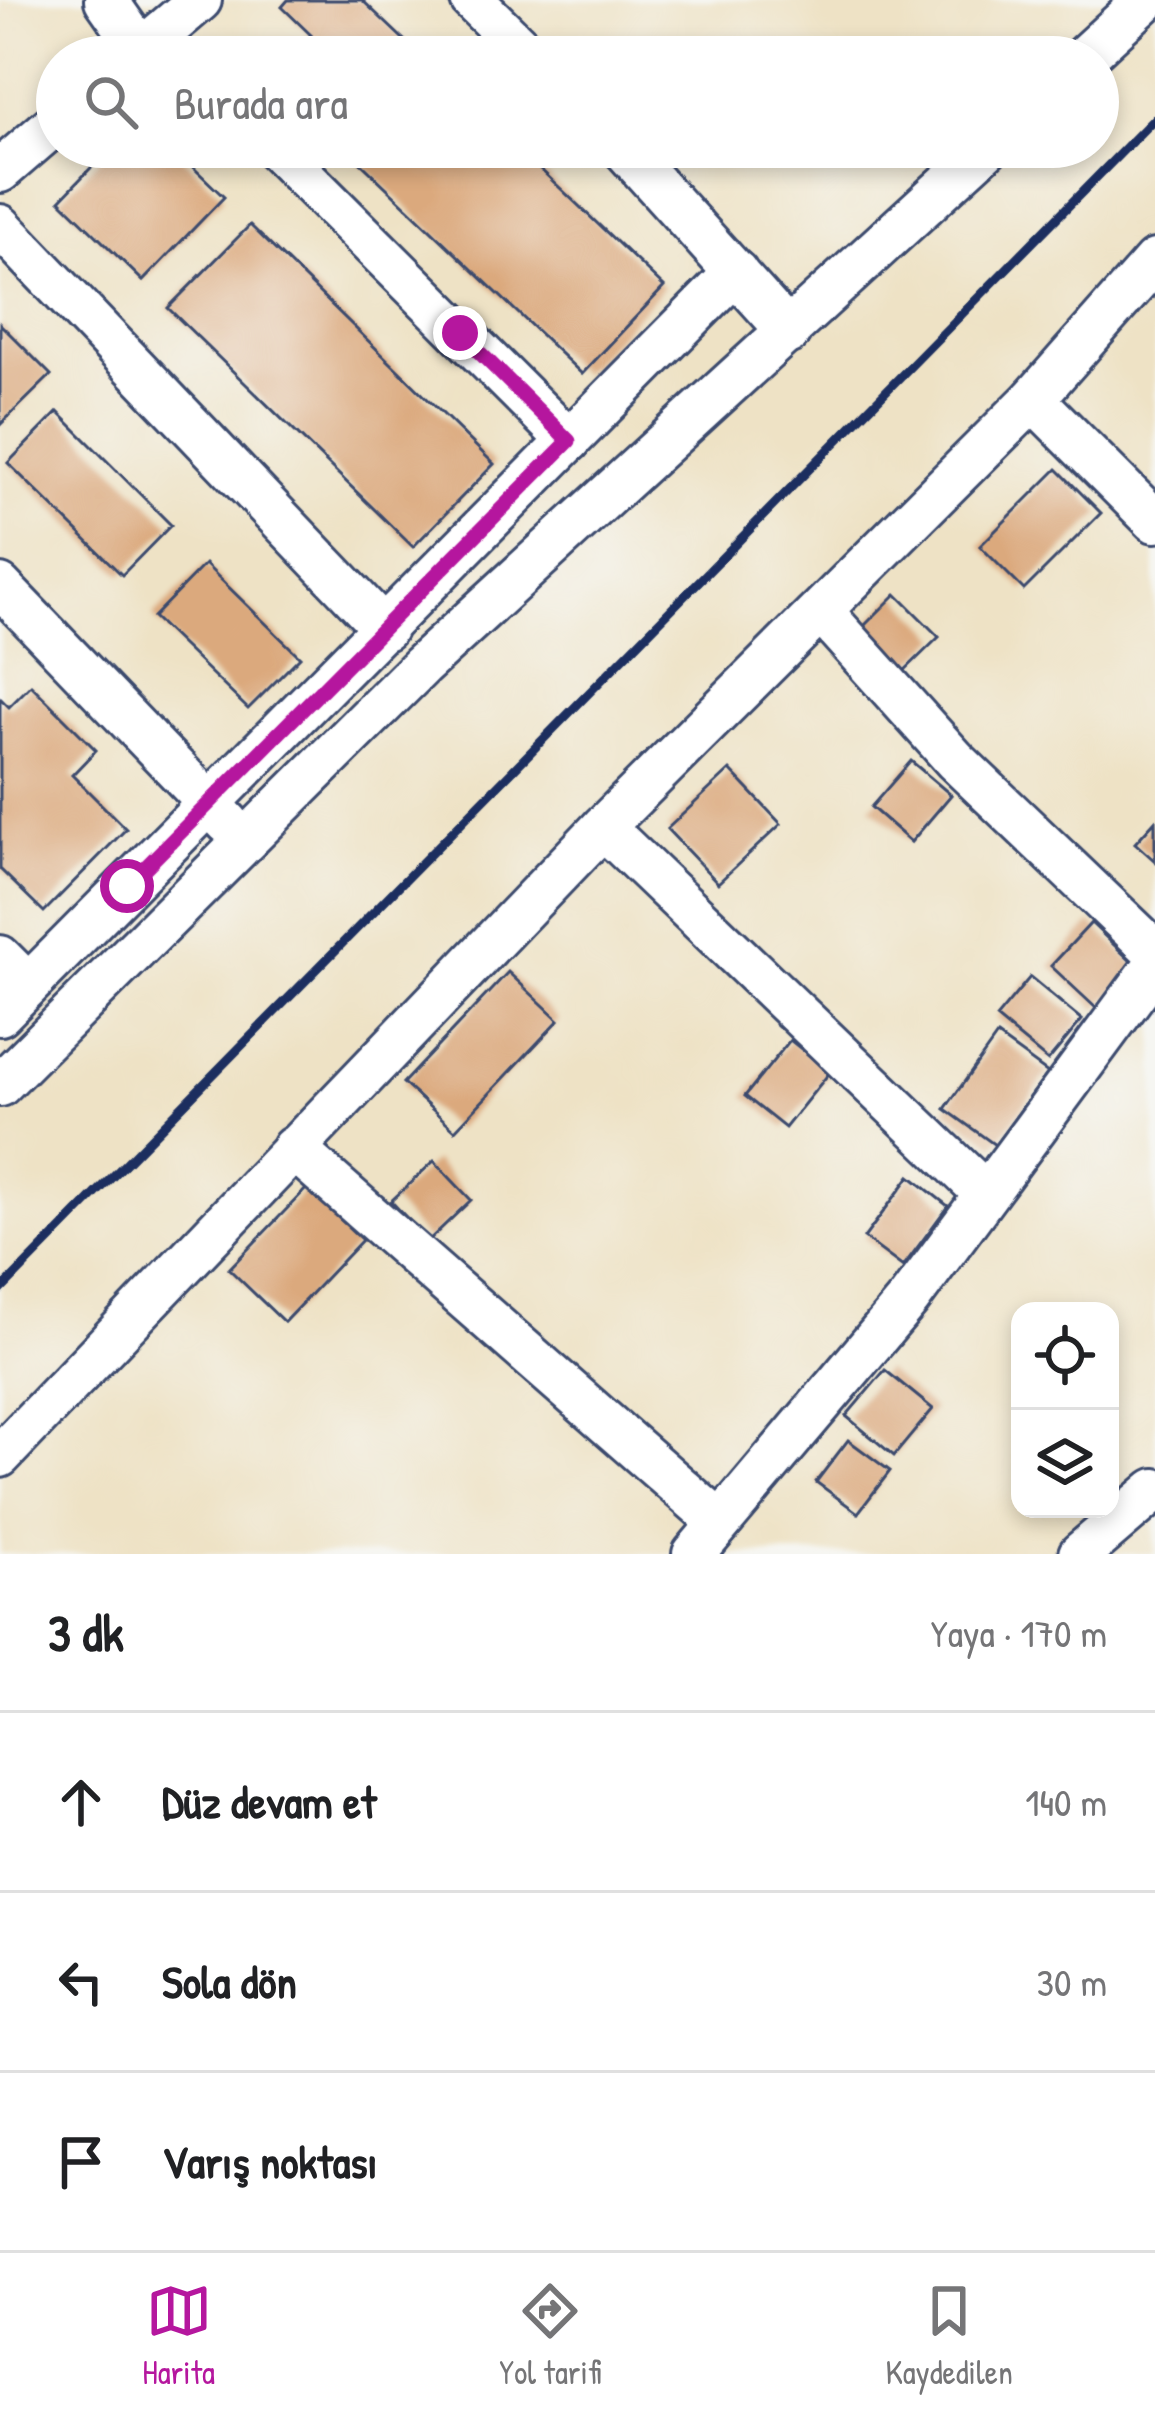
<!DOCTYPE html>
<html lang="tr">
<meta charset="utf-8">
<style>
body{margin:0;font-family:"Patrick Hand",sans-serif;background:#f6f6f6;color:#202124}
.controls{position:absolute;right:36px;bottom:36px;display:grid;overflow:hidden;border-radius:24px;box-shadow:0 6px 18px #0003}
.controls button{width:108px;height:108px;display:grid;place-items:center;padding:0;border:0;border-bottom:3px solid #e0e0e0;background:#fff;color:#202124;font:60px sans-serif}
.stop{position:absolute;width:36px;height:36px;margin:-27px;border:9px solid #b5179e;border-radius:50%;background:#fff}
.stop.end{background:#b5179e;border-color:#fff;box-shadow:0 3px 12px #0008}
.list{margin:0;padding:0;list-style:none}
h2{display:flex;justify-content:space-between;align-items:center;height:156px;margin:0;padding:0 48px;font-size:51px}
h2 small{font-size:39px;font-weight:400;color:#757577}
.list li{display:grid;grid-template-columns:78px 1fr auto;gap:36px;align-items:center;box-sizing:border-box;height:180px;padding:0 48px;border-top:3px solid #e0e0e0}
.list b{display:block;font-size:45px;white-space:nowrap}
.list em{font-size:39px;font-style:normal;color:#757577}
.icon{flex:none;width:66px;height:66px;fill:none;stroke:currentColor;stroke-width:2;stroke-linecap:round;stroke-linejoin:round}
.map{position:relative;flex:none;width:1155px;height:1554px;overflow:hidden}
.search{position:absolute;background:#fff;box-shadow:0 6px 18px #0003;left:36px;right:36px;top:36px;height:132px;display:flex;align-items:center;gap:30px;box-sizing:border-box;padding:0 42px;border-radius:66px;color:#757577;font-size:45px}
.sheet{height:696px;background:#fff}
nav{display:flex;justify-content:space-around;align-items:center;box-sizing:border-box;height:168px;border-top:3px solid #e0e0e0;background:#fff;font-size:33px;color:#757577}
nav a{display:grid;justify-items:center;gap:6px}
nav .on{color:#b5179e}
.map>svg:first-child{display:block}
.building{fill:#dba97d}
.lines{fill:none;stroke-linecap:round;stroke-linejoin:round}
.minor-casing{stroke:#3b4a6d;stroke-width:48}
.minor{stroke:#fff;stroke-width:42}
.rail{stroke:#1b2f5e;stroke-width:9}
.route{stroke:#b5179e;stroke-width:15}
</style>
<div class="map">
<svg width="1155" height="1554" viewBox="0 0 1155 1554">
<rect width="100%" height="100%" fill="#f6f6f2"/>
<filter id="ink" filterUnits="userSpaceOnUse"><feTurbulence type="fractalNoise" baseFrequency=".00833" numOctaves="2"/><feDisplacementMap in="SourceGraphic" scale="24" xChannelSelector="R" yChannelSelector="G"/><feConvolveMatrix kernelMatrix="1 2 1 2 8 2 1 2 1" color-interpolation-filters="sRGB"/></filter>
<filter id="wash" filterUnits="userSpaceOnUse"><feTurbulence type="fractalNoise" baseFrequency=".004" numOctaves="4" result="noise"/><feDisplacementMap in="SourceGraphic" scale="48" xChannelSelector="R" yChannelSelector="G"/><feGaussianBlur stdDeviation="2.7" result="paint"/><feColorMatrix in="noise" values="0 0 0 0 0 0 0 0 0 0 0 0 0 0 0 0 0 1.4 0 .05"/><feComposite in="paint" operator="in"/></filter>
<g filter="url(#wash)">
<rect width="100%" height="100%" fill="#eee2c5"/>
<g id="blocks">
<g class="building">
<path d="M288,0H362L422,57H290L311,35L282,7Z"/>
<path d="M111,147H172L224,197L143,281L60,200Z"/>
<path d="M344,147H517L664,287L582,374Z"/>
<path d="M250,225L494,464L413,547L168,308Z"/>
<path d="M0,324L51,375L0,425Z"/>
<path d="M58,412L171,525L122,575L8,463Z"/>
<path d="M1057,469L1101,513L1024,590L980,546Z"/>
<path d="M205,564L300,657L248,709L153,617Z"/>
<path d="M896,594L939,637L898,677L856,634Z"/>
<path d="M31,685L96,750L72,775L126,829L44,912L0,869V698L9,707Z"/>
<path d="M911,761L951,795L911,842L871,807Z"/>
<path d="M730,770L781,824L718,883L667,829Z"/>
<path d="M1155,821V861L1135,843Z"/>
<path d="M1091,923L1137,967L1097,1009L1051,966Z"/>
<path d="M508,972L559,1020L455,1130L403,1083Z"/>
<path d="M1030,977L1082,1020L1048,1061L996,1018Z"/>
<path d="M997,1036L1048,1073L995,1145L945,1109Z"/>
<path d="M790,1040L830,1072L785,1128L745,1096Z"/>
<path d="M434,1161L471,1200L428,1241L391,1201Z"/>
<path d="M910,1176L948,1206L903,1267L864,1238Z"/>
<path d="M307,1188L362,1240L284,1322L229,1269Z"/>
<path d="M885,1370L933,1409L894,1456L846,1416Z"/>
<path d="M848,1440L890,1471L858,1513L816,1482Z"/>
</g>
</g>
</g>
<g filter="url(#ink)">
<use href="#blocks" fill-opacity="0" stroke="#3b4a6d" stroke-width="3"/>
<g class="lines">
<g class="minor-casing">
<g id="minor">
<path d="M106,0L141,50"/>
<path d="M472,0L530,57"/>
<path d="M133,57L200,0"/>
<path d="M1084,57L1146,0"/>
<path d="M274,147L569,441"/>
<path d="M622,147L789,332"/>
<path d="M0,171L57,122"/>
<path d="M0,226L385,629"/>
<path d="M1033,399L1155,521"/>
<path d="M0,586L228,823"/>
<path d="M821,611L955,760L1155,951"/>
<path d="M603,827L986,1194"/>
<path d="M0,957L28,985"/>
<path d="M0,1014L736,272"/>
<path d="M0,1085L421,666L988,147"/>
<path d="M293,1148L717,1520"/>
<path d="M0,1456L603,827L1033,399L1155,261"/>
<path d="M694,1554L909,1299L1155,966"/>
<path d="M1080,1554L1155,1490"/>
</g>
</g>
<use href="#minor" class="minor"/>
<path class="rail" d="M0,1291L1155,118"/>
</g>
</g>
<g class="lines" filter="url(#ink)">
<path class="route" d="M127,886L569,441L460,333"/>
</g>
</svg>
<div class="controls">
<button><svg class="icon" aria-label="locate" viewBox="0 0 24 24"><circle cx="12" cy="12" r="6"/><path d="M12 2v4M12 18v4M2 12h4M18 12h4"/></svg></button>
<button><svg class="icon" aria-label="layers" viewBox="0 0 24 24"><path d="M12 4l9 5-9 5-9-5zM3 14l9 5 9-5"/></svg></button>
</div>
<div class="stop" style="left:127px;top:886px"></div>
<div class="stop end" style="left:460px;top:333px"></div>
<div class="search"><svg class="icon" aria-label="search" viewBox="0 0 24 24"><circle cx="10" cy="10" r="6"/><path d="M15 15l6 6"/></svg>Burada ara</div>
</div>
<section class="sheet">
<h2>3 dk<small>Yaya · 170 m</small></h2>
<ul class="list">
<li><svg class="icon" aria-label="ahead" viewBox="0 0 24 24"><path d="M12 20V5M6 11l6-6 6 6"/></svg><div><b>Düz devam et</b></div><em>140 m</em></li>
<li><svg class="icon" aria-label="left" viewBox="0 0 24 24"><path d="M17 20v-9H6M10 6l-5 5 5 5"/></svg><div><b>Sola dön</b></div><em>30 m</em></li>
<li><svg class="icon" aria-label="arrive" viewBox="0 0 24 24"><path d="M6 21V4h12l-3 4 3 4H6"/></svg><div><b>Varış noktası</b></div></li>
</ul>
</section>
<nav>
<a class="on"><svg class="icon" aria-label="map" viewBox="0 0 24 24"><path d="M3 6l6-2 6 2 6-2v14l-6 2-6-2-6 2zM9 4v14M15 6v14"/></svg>Harita</a>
<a><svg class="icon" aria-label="directions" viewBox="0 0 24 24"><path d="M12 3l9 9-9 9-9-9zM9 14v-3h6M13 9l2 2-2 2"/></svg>Yol tarifi</a>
<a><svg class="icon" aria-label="saved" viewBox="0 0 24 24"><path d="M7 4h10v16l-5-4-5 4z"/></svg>Kaydedilen</a>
</nav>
